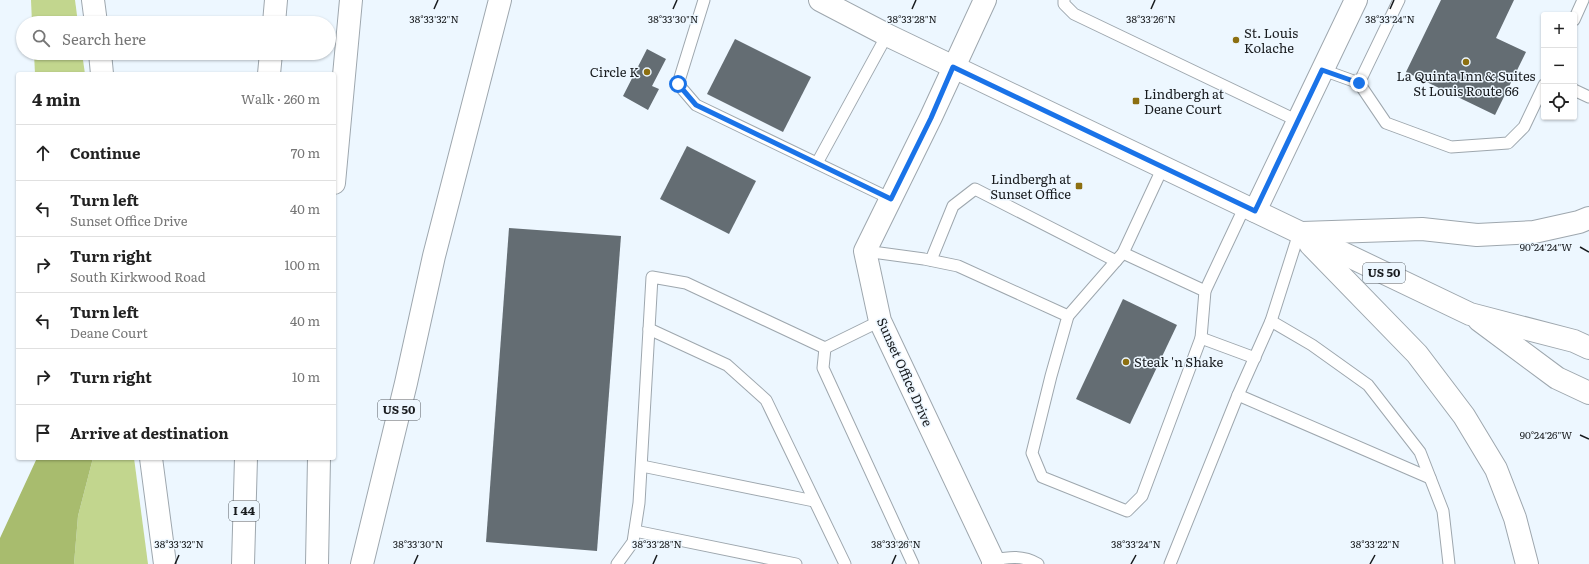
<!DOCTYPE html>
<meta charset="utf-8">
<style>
body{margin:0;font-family:Literata,serif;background:#f6f6f6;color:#222}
.controls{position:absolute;right:12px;top:12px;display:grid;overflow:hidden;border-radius:4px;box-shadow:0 1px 3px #0004}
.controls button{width:36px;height:36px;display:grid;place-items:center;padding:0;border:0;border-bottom:1px solid #e0e0e0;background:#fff;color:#222;font:20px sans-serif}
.stop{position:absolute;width:12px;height:12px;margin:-9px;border:3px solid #1a73e8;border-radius:50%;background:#fff}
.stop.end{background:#1a73e8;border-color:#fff;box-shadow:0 1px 4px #0008}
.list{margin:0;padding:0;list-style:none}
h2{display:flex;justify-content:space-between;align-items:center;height:52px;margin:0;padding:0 16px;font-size:17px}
h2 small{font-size:13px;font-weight:400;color:#767676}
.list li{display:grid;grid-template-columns:26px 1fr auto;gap:12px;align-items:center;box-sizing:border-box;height:56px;padding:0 16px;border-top:1px solid #e0e0e0}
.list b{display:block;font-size:15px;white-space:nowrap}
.list p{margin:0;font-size:13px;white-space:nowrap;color:#767676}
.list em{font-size:13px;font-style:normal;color:#767676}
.icon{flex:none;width:22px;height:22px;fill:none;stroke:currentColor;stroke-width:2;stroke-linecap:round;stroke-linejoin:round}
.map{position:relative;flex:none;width:1589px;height:564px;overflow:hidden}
.search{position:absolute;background:#fff;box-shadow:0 1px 3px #0004;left:16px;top:16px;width:320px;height:44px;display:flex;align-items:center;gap:10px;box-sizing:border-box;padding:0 14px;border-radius:22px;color:#767676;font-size:15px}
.panel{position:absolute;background:#fff;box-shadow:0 1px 3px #0004;left:16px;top:72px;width:320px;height:388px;border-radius:4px}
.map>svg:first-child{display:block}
.green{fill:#c2d68e}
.forest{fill:#a8bc6e}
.building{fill:#646d73}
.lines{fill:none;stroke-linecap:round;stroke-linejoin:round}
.lane-casing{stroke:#9ea7ae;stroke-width:13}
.street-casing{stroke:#9ea7ae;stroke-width:24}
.primary-casing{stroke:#9ea7ae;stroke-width:24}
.highway-casing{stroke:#9ea7ae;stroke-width:24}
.lane{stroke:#fff;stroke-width:11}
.street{stroke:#fff;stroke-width:22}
.primary{stroke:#fff;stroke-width:22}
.highway{stroke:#fff;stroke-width:22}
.route{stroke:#1a73e8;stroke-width:5}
.ticks{fill:none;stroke:#181b1e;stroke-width:1.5}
.poi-dot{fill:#8c6f11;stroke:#edf7ff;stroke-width:1.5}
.labels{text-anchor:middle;stroke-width:3;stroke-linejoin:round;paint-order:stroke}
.shield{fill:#edf7ff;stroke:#585d62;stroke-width:1}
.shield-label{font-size:12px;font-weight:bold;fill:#181b1e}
.poi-label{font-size:13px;fill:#181b1e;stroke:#edf7ff;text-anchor:start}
.street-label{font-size:13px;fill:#181b1e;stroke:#edf7ff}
.ticks-label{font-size:10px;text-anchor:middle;fill:#181b1e;stroke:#edf7ff;stroke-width:3;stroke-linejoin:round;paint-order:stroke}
</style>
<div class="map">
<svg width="1589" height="564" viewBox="0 0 1589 564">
<rect width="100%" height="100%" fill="#edf7ff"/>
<g class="green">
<path d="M31,0H75L78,23H32Z"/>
<path d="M34,53H82L85,74H35Z"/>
<path d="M93,458H134L148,564H74L78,516Z"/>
</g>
<path class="forest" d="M37,458H93L78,516L74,564H0V538Z"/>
<g class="building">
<path d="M1441,0H1514L1496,38L1526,52L1495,115L1406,72Z"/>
<path d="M735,39L811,77L783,132L707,94Z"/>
<path d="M647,49L666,59L652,86L659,89L648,110L623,96Z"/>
<path d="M687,146L756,181L729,234L660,199Z"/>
<path d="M509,228L621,236L597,551L486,542Z"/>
<path d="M1123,299L1177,325L1130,424L1076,399Z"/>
</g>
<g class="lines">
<g class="lane-casing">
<g id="lane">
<path d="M704,0L678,84L696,105L891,199"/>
<path d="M1064,0V4L1074,14L1298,121"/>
<path d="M1574,20L1583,0"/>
<path d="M1323,70L1359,83L1386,123L1451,147L1508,143L1524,127L1544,85"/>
<path d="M1359,83L1399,0"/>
<path d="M1574,90L1589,97"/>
<path d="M817,163L887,35"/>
<path d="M1299,233L1271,321L1312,345L1368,385L1420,452L1443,511L1449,564"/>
<path d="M865,251L924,259L958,266L1068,316L1051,376L1032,453L1042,477L1127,511L1142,496L1201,338L1255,358"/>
<path d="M1123,253L1163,167"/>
<path d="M931,260L953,206L975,189L1116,261"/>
<path d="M1068,316L1123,253L1205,291"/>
<path d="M649,329L727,365L766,400L845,564"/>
<path d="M1201,338L1205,291L1245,206"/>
<path d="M825,348L823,368L913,564"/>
<path d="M1238,395L1430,478"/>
<path d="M642,466L814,501"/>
<path d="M635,531L796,564"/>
<path d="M993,560C1009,557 1023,555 1038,564"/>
<path d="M617,564L633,542L639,503L652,277L686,283L825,348L880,321"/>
<path d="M1170,564L1238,395L1271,321"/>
</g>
</g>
<g class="street-casing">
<g id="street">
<path d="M985,0L931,117L865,251L880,321L993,560V564"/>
<path d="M1255,211L1356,0"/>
</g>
</g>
<g class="primary-casing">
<g id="primary">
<path d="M820,0L887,35L1470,314L1574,341L1589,348"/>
<path d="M1302,233L1422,229L1477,235L1534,232L1579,222L1589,218"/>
<path d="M1310,244L1417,354L1464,416L1496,469L1515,518L1527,564"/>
<path d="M1479,320L1557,378L1589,393"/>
</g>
</g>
<g class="highway-casing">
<g id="highway">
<path d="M93,0L96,23"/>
<path d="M274,23L276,0"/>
<path d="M100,53L102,74"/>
<path d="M269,74L271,53"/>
<path d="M334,183L351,0"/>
<path d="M151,458L165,564"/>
<path d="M243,564L246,458"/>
<path d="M317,564L319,458"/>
<path d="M362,564L406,383L434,256L500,0"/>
</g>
</g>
<use href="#lane" class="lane"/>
<use href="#street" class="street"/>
<use href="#primary" class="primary"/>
<use href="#highway" class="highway"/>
</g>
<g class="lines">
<path class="route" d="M678,84L696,105L891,199L931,118L953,67L1255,211L1322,70L1359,83"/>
</g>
<path class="ticks" d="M434,9L438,0M673,9L677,0M912,9L916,0M1151,9L1155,0M1390,9L1394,0M1580,247L1589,252M1580,435L1589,439M175,564L179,555M414,564L418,555M653,564L657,555M892,564L896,555M1131,564L1136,555M1370,564L1375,555"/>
<g class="poi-dot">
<circle cx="1236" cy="40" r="4"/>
<circle cx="1466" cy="62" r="4"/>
<circle cx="647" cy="72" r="4"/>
<rect x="1132" y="97" width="8" height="8" rx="2"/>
<rect x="1075" y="182" width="8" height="8" rx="2"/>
<circle cx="1126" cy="362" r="4"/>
</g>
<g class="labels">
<g class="shield">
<rect x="1363" y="263" width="42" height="20" rx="3"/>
<rect x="378" y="400" width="42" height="20" rx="3"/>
<rect x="229" y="501" width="30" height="20" rx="3"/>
</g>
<g class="shield-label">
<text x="1384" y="277">US 50</text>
<text x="399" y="414">US 50</text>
<text x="244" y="515">I 44</text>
</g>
<g class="poi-label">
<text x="1244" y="38">St. Louis<tspan x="1244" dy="15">Kolache</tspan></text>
<text x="639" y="77" text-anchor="end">Circle K</text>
<text x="1466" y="81" text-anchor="middle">La Quinta Inn &amp; Suites<tspan x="1466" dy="15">St Louis Route 66</tspan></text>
<text x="1144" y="99">Lindbergh at<tspan x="1144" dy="15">Deane Court</tspan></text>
<text x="1071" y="184" text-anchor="end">Lindbergh at<tspan x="1071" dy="15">Sunset Office</tspan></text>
<text x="1134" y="367">Steak 'n Shake</text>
</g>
<g class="street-label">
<text transform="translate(905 372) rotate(66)" y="5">Sunset Office Drive</text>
</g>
</g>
<g class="ticks-label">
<text x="434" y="23">38°33'32"N</text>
<text x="673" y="23">38°33'30"N</text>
<text x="912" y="23">38°33'28"N</text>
<text x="1151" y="23">38°33'26"N</text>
<text x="1390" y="23">38°33'24"N</text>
<text x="1546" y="251">90°24'24"W</text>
<text x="1546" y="439">90°24'26"W</text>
<text x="179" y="548">38°33'32"N</text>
<text x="418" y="548">38°33'30"N</text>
<text x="657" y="548">38°33'28"N</text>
<text x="896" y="548">38°33'26"N</text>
<text x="1136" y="548">38°33'24"N</text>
<text x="1375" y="548">38°33'22"N</text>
</g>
</svg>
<div class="controls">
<button>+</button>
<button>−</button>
<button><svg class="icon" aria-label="locate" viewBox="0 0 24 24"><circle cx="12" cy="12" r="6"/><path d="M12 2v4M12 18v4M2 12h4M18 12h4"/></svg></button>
</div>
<div class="stop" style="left:678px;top:84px"></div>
<div class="stop end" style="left:1359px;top:83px"></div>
<div class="search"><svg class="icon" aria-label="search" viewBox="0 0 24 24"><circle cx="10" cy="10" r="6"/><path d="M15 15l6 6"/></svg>Search here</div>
<section class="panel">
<h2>4 min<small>Walk · 260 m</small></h2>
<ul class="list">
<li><svg class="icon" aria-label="ahead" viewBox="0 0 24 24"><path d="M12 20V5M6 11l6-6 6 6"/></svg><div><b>Continue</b></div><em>70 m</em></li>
<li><svg class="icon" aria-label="left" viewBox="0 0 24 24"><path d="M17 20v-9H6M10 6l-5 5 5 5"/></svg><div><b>Turn left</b><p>Sunset Office Drive</p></div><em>40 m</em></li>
<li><svg class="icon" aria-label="right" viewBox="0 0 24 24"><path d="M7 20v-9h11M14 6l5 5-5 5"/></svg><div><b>Turn right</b><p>South Kirkwood Road</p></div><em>100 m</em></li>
<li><svg class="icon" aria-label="left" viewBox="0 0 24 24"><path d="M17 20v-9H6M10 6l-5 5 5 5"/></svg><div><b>Turn left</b><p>Deane Court</p></div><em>40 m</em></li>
<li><svg class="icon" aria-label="right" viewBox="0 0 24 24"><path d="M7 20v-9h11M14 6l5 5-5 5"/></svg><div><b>Turn right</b></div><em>10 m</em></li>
<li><svg class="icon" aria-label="arrive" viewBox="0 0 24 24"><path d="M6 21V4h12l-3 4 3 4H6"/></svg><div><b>Arrive at destination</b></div></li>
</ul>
</section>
</div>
